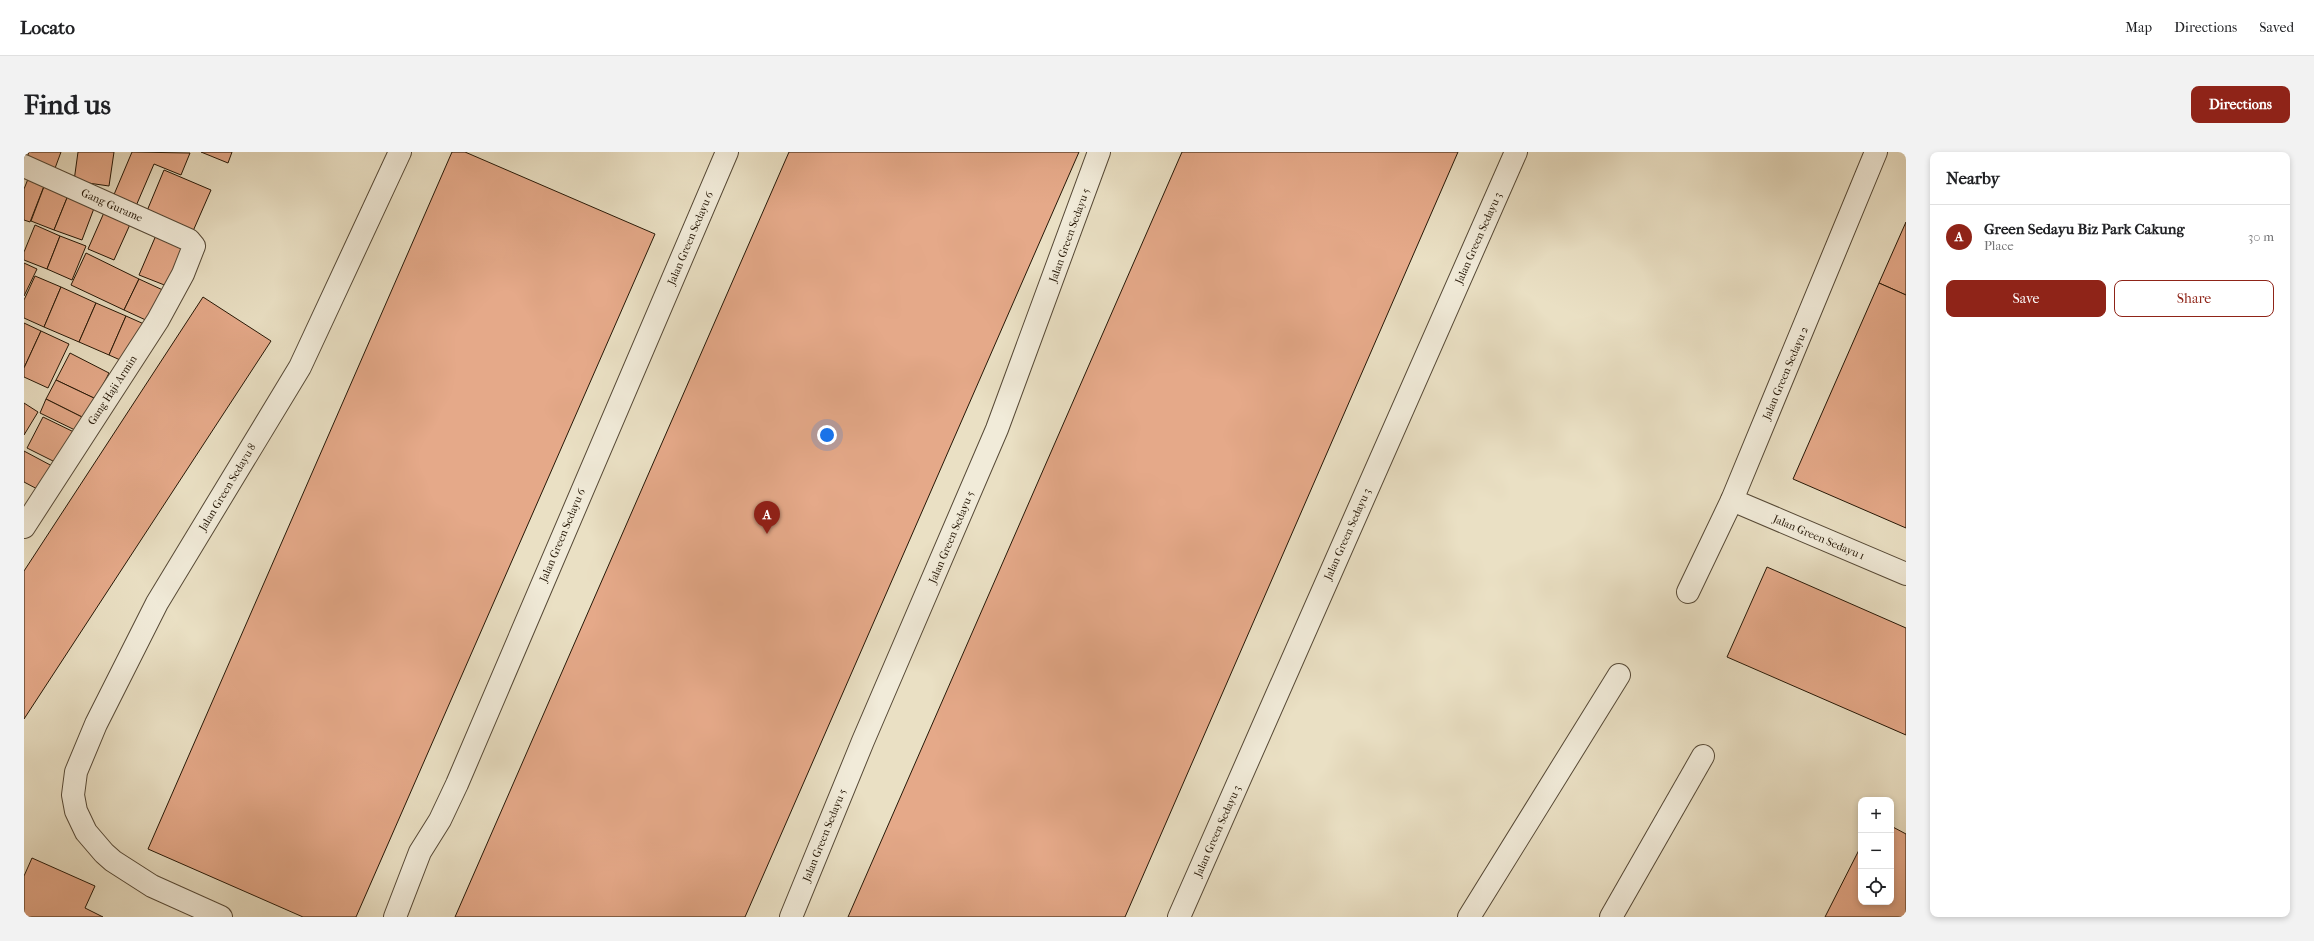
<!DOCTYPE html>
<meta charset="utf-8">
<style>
body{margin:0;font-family:"IM FELL French Canon",serif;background:#f2f2f2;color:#202124}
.controls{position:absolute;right:12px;bottom:12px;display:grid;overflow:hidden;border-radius:8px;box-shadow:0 2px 6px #0003}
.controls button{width:36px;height:36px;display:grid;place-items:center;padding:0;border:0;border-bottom:1px solid #e0e0e0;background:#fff;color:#202124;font:20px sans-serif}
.you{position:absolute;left:803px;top:283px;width:14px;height:14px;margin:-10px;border:3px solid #fff;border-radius:50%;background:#1a73e8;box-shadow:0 0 0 6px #1a73e833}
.badge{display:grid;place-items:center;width:26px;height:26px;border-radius:50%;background:#8f2418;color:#fff;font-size:13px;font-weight:700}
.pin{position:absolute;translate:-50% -33px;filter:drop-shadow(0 1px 2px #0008)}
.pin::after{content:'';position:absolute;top:21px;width:14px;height:12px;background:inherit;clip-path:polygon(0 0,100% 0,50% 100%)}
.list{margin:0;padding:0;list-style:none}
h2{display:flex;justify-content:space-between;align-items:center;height:52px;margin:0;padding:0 16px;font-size:17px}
h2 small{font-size:13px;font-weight:400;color:#757577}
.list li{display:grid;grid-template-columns:26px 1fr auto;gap:12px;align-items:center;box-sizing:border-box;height:64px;padding:0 16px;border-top:1px solid #e0e0e0}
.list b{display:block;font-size:15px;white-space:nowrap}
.list p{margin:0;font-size:13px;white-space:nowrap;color:#757577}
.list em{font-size:13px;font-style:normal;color:#757577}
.actions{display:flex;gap:8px;padding:12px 16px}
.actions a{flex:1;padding:9px 0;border:1px solid #8f2418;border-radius:8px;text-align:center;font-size:14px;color:#8f2418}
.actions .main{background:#8f2418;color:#fff}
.icon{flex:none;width:22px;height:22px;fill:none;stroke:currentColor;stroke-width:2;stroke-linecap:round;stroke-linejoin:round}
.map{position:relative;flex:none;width:1882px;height:765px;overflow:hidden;border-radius:8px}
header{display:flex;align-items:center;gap:24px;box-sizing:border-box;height:56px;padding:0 20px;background:#fff;border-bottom:1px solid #e0e0e0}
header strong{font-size:19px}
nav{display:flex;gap:22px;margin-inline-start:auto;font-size:14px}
.intro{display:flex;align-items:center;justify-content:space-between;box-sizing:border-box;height:96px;padding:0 24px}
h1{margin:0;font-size:28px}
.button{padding:10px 18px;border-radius:8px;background:#8f2418;color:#fff;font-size:14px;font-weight:700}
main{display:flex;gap:24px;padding:0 24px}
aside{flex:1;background:#fff;border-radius:8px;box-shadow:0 2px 6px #0003}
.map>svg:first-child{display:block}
.building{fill:#e5a989;stroke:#251706}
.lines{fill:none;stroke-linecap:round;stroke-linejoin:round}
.minor-casing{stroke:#564936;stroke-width:24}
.minor{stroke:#f1ebd9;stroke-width:22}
.labels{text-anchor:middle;stroke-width:3.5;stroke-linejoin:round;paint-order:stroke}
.street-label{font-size:11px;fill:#251706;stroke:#f1ebd9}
</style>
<header>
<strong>Locato</strong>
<nav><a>Map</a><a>Directions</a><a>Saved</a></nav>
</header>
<div class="intro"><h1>Find us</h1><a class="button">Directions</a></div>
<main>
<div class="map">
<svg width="1882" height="765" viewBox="0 0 1882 765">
<rect width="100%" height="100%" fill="#eae0c4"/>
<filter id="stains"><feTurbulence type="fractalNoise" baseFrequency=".005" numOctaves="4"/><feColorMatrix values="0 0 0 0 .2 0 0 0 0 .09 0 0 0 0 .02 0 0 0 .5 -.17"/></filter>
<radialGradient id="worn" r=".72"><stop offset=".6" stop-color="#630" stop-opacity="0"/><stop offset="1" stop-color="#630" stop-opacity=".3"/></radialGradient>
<g class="building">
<path d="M5,0H37L30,19L2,8Z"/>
<path d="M54,0H90L85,34L50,29Z"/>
<path d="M108,0L166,1L157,23L130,12L109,61L86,52Z"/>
<path d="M177,0H208L204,11Z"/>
<path d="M428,0H441L631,82L332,765H279L124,697Z"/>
<path d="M765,0H1055L721,765H431Z"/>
<path d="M1158,0H1434L1101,765H824Z"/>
<path d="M140,18L187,38L166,86L120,66Z"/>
<path d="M6,22L22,29L6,70L0,68V37Z"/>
<path d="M21,32L45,41L30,78L7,69Z"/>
<path d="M45,41L72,51L58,88L30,78Z"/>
<path d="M82,56L108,68L90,108L64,97Z"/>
<path d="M1882,70V143L1855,131Z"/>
<path d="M11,73L36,84L23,117L0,108V100Z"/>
<path d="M133,81L165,95L148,136L115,123Z"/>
<path d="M36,84L62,94L48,128L23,117Z"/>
<path d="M62,101L115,127L100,158L47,133Z"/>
<path d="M0,111L13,117L0,144Z"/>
<path d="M11,124L37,135L20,175L0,166V148Z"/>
<path d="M115,127L141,139L126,170L100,158Z"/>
<path d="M1855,131L1882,143V376L1769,327Z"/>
<path d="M37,135L72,151L55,190L20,175Z"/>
<path d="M179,145L247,189L0,567V419Z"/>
<path d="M72,151L102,164L85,203L55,190Z"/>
<path d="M102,164L120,172L103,211L85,203Z"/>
<path d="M0,171L17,179L0,216Z"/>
<path d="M17,179L45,192L24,236L0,225V216Z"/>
<path d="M46,201L85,221L72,247L32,228Z"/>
<path d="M32,228L72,247L62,267L22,247Z"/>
<path d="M22,247L62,267L55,280L16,261Z"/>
<path d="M0,251L14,260L0,283Z"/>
<path d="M19,265L54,282L37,313L3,296Z"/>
<path d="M0,299L30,315L17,339L0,330Z"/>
<path d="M1743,415L1882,476V583L1703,505Z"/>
<path d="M1867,674L1882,682V765H1801L1837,694V750H1867Z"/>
<path d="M8,706L71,734L61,756L79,765H0V724Z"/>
</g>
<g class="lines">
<g class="minor-casing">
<g id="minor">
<path d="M0,14L165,88L170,94L159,122L134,168L0,375"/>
<path d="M1708,348L1882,422"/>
<path d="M1664,440L1708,348L1852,0"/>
<path d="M197,765L128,734L89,709L80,701L62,680L52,659L49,643L52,620L72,572L133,451L276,215L376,0"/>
<path d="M371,765L396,700L416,668L433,632L703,0"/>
<path d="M767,765L839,589L973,277L1075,0"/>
<path d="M1155,765L1492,0"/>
<path d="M1445,765L1595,523"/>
<path d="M1587,765L1679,604"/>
</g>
</g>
<use href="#minor" class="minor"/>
</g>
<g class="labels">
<g class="street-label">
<text transform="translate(88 53) rotate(24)" y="4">Gang Gurame</text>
<text transform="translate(1045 83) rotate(-70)" y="4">Jalan Green Sedayu 5</text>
<text transform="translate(666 86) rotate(-67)" y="4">Jalan Green Sedayu 6</text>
<text transform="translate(1454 86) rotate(-66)" y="4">Jalan Green Sedayu 3</text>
<text transform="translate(1761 221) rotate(-67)" y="4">Jalan Green Sedayu 2</text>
<text transform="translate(88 238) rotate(-57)" y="4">Gang Haji Armin</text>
<text transform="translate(203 335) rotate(-59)" y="4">Jalan Green Sedayu 8</text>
<text transform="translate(1323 382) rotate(-66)" y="4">Jalan Green Sedayu 3</text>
<text transform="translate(538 383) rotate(-67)" y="4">Jalan Green Sedayu 6</text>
<text transform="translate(927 385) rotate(-67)" y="4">Jalan Green Sedayu 5</text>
<text transform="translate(1795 385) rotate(23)" y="4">Jalan Green Sedayu 1</text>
<text transform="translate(1193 679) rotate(-66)" y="4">Jalan Green Sedayu 3</text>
<text transform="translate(800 683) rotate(-68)" y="4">Jalan Green Sedayu 5</text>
</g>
</g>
<rect width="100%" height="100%" filter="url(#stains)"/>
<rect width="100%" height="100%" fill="url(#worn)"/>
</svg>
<div class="controls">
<button>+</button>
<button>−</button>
<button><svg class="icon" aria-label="locate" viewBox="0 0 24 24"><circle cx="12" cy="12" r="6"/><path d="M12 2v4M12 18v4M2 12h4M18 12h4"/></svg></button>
</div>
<div class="you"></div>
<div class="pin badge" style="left:743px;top:382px">A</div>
</div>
<aside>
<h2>Nearby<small></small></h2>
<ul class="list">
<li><span class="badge">A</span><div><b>Green Sedayu Biz Park Cakung</b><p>Place</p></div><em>30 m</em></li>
</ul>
<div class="actions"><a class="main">Save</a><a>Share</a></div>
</aside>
</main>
